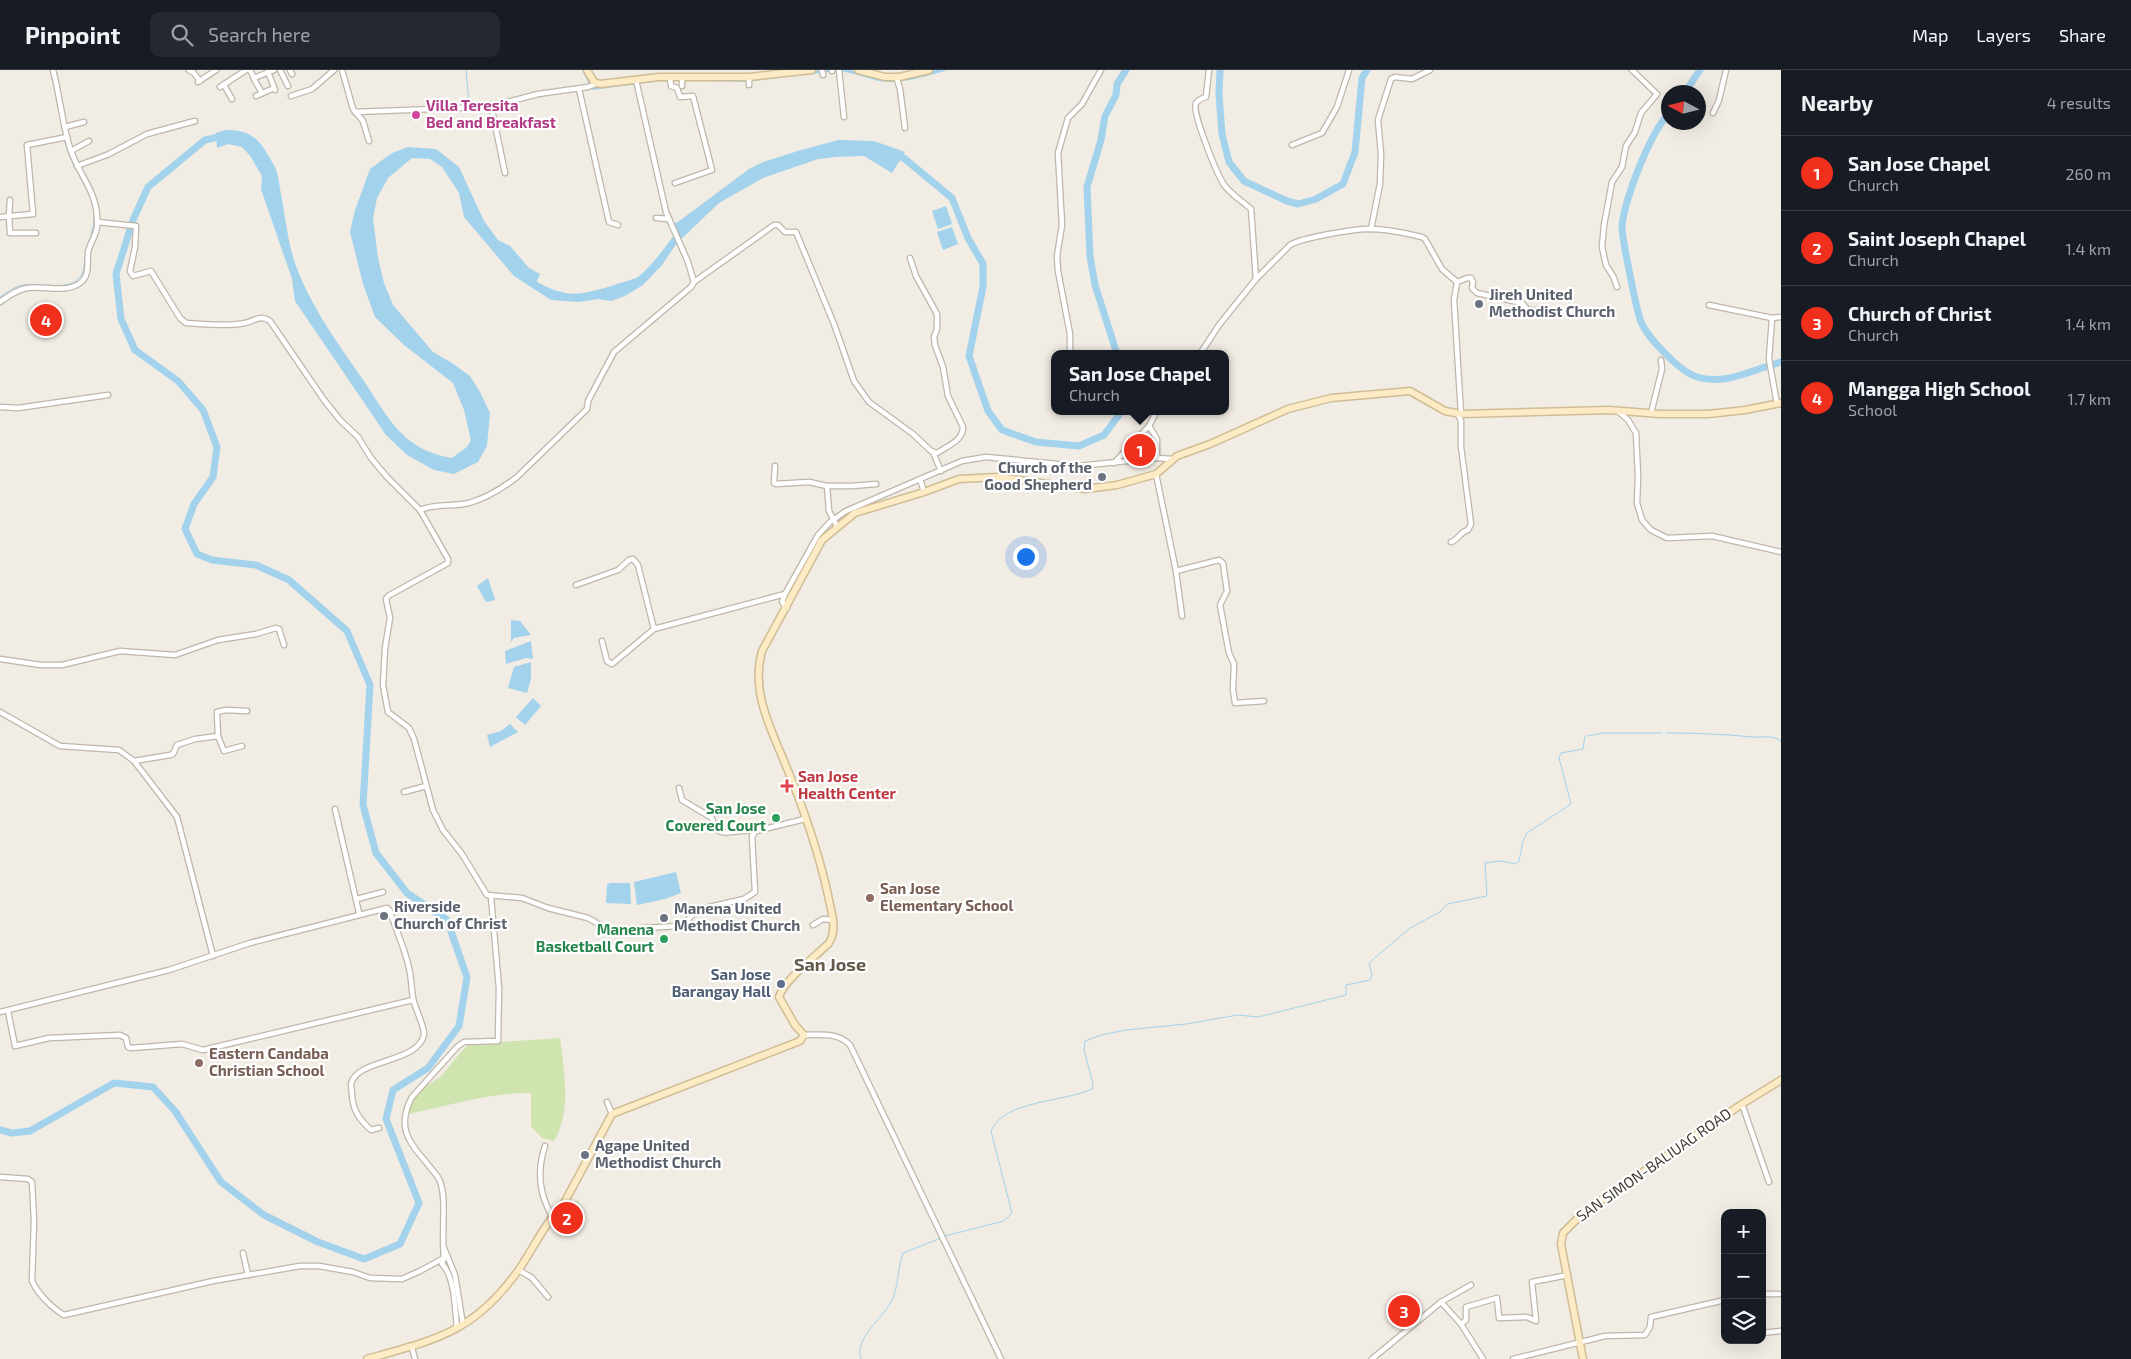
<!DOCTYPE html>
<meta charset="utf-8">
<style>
body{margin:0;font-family:"Exo 2",sans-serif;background:#242831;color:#f1f3f6}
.controls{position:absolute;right:15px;bottom:15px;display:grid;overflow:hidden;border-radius:10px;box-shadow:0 5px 20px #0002}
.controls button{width:45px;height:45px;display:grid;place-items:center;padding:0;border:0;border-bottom:1px solid #363941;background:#171b24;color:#f1f3f6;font:25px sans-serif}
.compass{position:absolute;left:1661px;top:15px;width:45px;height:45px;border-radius:50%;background:#171b24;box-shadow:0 5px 20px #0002;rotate:277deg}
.you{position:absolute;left:1025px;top:486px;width:18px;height:18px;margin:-12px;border:4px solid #fff;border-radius:50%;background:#1a73e8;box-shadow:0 0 0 8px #1a73e833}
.badge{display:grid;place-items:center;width:32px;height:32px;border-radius:50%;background:#f02f1d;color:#fff;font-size:16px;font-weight:700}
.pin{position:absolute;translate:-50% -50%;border:2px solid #fff;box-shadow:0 1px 5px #0006}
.popup{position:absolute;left:1051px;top:280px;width:178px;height:65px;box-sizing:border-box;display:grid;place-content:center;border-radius:10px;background:#171b24;filter:drop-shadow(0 1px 4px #0005);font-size:16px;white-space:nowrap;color:#9ea1a6}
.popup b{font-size:19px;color:#f1f3f6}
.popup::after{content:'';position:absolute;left:50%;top:100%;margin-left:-10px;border:10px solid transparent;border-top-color:#171b24}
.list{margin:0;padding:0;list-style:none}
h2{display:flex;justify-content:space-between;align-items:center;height:65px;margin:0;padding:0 20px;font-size:21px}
h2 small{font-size:16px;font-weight:400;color:#9ea1a6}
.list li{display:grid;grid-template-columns:32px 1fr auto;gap:15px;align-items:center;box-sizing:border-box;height:75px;padding:0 20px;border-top:1px solid #363941}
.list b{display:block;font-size:19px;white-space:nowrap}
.list p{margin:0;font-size:16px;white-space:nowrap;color:#9ea1a6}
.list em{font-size:16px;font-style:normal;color:#9ea1a6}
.icon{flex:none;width:28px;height:28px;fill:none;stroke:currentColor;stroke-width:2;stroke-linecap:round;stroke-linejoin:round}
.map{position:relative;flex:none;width:1781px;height:1289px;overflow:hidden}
header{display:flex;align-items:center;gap:30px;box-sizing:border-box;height:70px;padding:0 25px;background:#171b24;border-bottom:1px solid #363941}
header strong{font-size:24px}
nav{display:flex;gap:28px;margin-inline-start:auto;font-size:18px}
.search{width:350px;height:45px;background:#242831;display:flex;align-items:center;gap:12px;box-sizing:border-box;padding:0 18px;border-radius:10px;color:#9ea1a6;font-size:19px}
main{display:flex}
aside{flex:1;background:#171b24}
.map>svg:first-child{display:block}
.green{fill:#cfe4ae}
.water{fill:#a2d2ec}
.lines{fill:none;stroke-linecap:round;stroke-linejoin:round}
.stream{stroke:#a2d2ec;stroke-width:1}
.river{stroke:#a2d2ec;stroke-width:7}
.street-casing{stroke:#bfb6aa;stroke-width:7}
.secondary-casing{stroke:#cfbd96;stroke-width:9}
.street{stroke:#fff;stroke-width:4.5}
.secondary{stroke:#fcebc4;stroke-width:6}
.hotel-dot{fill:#d1479c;stroke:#fff;stroke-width:2}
.worship-dot{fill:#6b7280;stroke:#fff;stroke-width:2}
.health-dot{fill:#e0444e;stroke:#fff;stroke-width:2}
.leisure-dot{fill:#2e9e5b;stroke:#fff;stroke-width:2}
.education-dot{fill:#8d6e63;stroke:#fff;stroke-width:2}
.service-dot{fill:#5c6f8a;stroke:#fff;stroke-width:2}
.labels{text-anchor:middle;stroke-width:4.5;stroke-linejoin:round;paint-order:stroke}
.hotel-label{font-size:15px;font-weight:bold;fill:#b23c85;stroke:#fff;text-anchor:start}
.worship-label{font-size:15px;font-weight:bold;fill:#5b616d;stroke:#fff;text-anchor:start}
.health-label{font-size:15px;font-weight:bold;fill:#be3a42;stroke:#fff;text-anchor:start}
.leisure-label{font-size:15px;font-weight:bold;fill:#27864d;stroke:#fff;text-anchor:end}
.education-label{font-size:15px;font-weight:bold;fill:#785e54;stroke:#fff;text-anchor:start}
.service-label{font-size:15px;font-weight:bold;fill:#4e5e75;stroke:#fff;text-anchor:end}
.street-label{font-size:15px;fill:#433c34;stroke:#fff}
.quarter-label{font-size:18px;font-weight:bold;fill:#655a4c;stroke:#fff}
</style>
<header>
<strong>Pinpoint</strong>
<div class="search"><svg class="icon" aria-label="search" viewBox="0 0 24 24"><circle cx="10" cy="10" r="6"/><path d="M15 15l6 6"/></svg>Search here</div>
<nav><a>Map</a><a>Layers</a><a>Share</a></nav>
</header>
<main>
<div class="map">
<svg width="1781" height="1289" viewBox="0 0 1781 1289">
<rect width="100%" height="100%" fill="#f1ece4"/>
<g class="green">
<path d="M560,968C564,1002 572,1040 554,1071L542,1068L531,1056V1023C494,1022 446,1036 409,1044C408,1021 427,1018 440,1007C450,997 458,984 469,974Z"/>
<path d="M578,1131L584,1148L574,1152L568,1135Z"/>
</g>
<g class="water">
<path d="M582,0H585L592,13L823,0H850L898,8L935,0H948C926,6 902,15 879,11C865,8 852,2 837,1L746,12L669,10L592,20Z"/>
<path d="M225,60C256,60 261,73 275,97C278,104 279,112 280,119C285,143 287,168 294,190C309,235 339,275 366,314C379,334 393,359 413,373C424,381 439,386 452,388L467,377L471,370L464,340L453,313L404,275L375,247L363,214L350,162L355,140L370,99L392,83L408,77L436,79L459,97L484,151L498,170L510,176L529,198L540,204L535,215C565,234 586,228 619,217C625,215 634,213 640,209C656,199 667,180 678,166L673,154L678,152L749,99L763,92L798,81L838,70L874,71L905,82L892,103L864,86L836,87L818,89L763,108L719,133L676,174L662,195L643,215L625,226L611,231L599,229L579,232L551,230L514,206L464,147L459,123L442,97L430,89L412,88L388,108L377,128L373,148L378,188L384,213L393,235L433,282L452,293L470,306L480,322L490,343L487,376L478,392L454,404L434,400L407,385L386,365L295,231L292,209L261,119L262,106L251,87L242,77L228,74L217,78L216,63Z"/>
<path d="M946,136L952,154L938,159L932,141Z"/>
<path d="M952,157L958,174L943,180L937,162Z"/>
<path d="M488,508L495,530L486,532L477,516Z"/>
<path d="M511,550L520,551L531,565L514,568L511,572Z"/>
<path d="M531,571L533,589L526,588L506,594L505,581Z"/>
<path d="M531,592V609L527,623L508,618L514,597Z"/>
<path d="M533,628L541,636L525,655L516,647Z"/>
<path d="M510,654L518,662L490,677L487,665L501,661Z"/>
<path d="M676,802L681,823L665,829L637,835L634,812Z"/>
<path d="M610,813H630L631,834L606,833L607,815Z"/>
</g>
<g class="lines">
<g class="stream">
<path d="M50,0L54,13"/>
<path d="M466,0L469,35"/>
<path d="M61,49C63,70 69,90 81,108"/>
<path d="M89,174L94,152V139"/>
<path d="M0,227C7,222 15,216 24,215C41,212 72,223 82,204C86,195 83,186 87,177"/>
<path d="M1666,663C1695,663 1723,664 1752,667C1763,668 1771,664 1781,671"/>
<path d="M1588,666L1603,663H1662"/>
<path d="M945,1166L1004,1151L1012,1143L991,1061C1004,1030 1065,1032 1092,1019L1093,1014L1084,980L1085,971L1101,965L1126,960L1186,954L1238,945L1258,947L1346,925V915L1370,910L1372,905L1369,893L1410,858L1440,842L1447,834L1487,826L1485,793L1502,791L1515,794L1519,791L1523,771L1527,763L1571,734L1559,688L1561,683L1583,679L1585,666"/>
<path d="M861,1289C854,1268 882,1249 891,1232C899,1217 897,1199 903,1183L941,1168"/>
</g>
<g class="river">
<path d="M1220,0L1219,24L1222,64L1229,92L1244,111L1287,131L1298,134L1316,129L1343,114L1355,82L1362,8L1367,0"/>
<path d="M1685,22L1700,0"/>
<path d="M1668,44C1649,66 1626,126 1622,155C1621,164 1637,242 1641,252C1648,268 1680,302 1697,307C1725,316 1754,299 1781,292"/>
<path d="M895,84L905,89L952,128L968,168L983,194V217L969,286L988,341L1002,360L1036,372L1079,376L1104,365L1122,341"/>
<path d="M532,213C564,233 582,229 616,218C623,215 634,214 641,209C657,197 668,178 681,162"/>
<path d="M1117,284L1095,215L1090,186L1087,117L1101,70L1105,46L1116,25L1117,14L1126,0"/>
<path d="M0,1060L12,1063L30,1061L114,1013L153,1017L175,1041L221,1112L264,1145L318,1172L364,1189L400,1174L419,1133L386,1049L393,1020L428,998L459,956L467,907L447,850L407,823L376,783L363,735L370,615L347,561L289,510L256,495L212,490L197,484L185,459L194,434L213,407L217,377L203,340L178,311L135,280L121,249L116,204L133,150L148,117L205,70L223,66"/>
</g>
<g class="street-casing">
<g id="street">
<path d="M189,0L194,3L200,11"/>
<path d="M250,0L254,8L274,0"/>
<path d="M280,0L288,16"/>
<path d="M290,0L292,4"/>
<path d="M342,0L353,39L363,51L369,71"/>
<path d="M822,0L823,5"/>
<path d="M832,0V1"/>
<path d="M839,0L844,47"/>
<path d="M1209,0L1206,27C1203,28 1198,30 1196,33C1191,41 1218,107 1225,116C1232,125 1242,131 1251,139L1256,209"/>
<path d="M268,2L275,20"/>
<path d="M896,6L900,19L905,58"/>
<path d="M670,7L671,16L677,18L680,27L693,26L712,100L675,113"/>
<path d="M749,7V15"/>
<path d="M254,9L262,23"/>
<path d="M198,12L216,0"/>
<path d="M224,15L232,29"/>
<path d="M682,16V7"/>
<path d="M220,17L246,0"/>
<path d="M579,19L609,152L618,155"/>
<path d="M256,26L274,18"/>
<path d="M291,26L312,19L334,0"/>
<path d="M491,35L505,103"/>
<path d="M355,42L460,38L500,34L538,24L588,17L596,14"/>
<path d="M1713,43L1719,30L1726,0"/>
<path d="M65,57L84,52"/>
<path d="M1292,75L1322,63L1337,37L1349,0"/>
<path d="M71,81L89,71"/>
<path d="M77,96L109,84L147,64L195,51"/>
<path d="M10,130L9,146L10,163H36"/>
<path d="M0,147L33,144L27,75L67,67"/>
<path d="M656,148L669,149"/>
<path d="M97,152L136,156L135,177L130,201L133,206L151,201L180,248L186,253C204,254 227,257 245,253C255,251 260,244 270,251L324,330L340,350L358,367L371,388L387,407L420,440L448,489V493L388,526L386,529L390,548L385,578L383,615L388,642L409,658L414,669L433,740L443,760L462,784L487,825L522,828L548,838L588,848L609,860L679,856L687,851L696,840L744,829L755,822L752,766L756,761"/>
<path d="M1371,159L1380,114L1381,84L1378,50L1391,9L1395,7L1412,9L1430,0"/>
<path d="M694,212L774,155H778L785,162H796L834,254L854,311L869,332L913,364L931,381L937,383C947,376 963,371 963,357L948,326L943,297L935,275L934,267L937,259V244L916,206L910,188"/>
<path d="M1457,212L1454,230L1461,344"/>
<path d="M1617,217L1613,206L1606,195L1602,177L1604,155L1612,112L1622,97L1626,76L1635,62L1641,43L1657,24L1632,0"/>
<path d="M0,232C9,226 16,220 27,218C43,215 65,224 80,213C90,206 87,193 88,182C90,173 96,166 97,157C100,123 79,107 70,78C62,53 60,26 53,0"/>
<path d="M1709,235L1772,248L1781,247"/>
<path d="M1772,248L1769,289L1777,334"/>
<path d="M1070,284V264L1058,201L1057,186L1062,155L1058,83L1068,48L1082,34L1101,0"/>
<path d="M1200,284L1219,255L1256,209L1290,175C1301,168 1357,158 1371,159C1388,159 1405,163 1422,167L1425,169L1442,199L1457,212L1467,208H1471L1473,212L1472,218L1477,223L1522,233L1527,239L1540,242"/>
<path d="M0,337L18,338L108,325"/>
<path d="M1157,341L1149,356L1157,369V388L1172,389"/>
<path d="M1618,341L1628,350L1636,363L1638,407L1637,433L1642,450L1651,460L1667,468L1712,466L1781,482"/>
<path d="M1651,343L1662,299L1661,290"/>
<path d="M933,382L941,401"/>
<path d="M1114,393L1149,356"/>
<path d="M775,396L774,413L776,414L809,412L827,416H852L876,414"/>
<path d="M1156,404L1176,501L1182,546"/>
<path d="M920,409L924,422"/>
<path d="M827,416L829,441L837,456"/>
<path d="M420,440C436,433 453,437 469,433C486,428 504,417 517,407L587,339L588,331L614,282L691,217L694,212L688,192L666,142L636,10"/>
<path d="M1451,472C1458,470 1460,462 1468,460L1471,454L1461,377V351L1458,344"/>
<path d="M1176,501L1219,490L1223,493L1227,521L1220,535L1229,583L1234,594L1233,620L1235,633L1264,631"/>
<path d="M576,515L618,500L629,490L633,489L638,495L654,559"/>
<path d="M787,538L782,532L785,524L818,465L830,452L846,441L962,391L986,387L1078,396L1157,388"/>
<path d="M602,571L607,591L612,594L654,559L785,524"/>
<path d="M0,589L41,595H62L120,581L175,585L218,570L256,564L276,558L279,559L284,575"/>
<path d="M0,642L60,676L119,680L134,691L177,747L213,886"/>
<path d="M218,666L217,642L226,640L247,641"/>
<path d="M134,691L170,685L173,684L177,675L195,669L218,666L224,681L242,676"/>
<path d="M679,718L682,730L712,748C713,751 714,756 716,759C722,767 746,758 756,761L805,749"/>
<path d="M404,722L426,716"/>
<path d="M335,739L359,843"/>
<path d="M357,829L383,822"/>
<path d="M813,855L823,849L834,850"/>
<path d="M8,941L15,976L49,968L120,965L126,968L128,977L131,978L182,974L203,980L413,930"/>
<path d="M0,942L169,900L250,873L387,838L390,841C396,860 405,879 409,898C412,910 411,921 414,932C416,940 425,958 424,965C417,994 357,988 351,1014C351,1017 352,1022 352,1025C353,1041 360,1050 371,1060L379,1058"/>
<path d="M804,965C821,965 838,962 850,975L1001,1289"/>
<path d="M607,1032L612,1044"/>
<path d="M1742,1034L1769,1112"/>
<path d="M545,1076C537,1100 539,1124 552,1146"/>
<path d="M0,1107L28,1109L32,1112L34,1151L32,1211C38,1224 52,1238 64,1245L213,1211L300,1196H319L353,1202L370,1208L402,1209L420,1201L444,1188"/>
<path d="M444,1178L455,1205L463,1255"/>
<path d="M243,1183L248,1205"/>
<path d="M519,1200L532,1208L548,1227"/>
<path d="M1762,1224H1779"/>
<path d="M1441,1232L1461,1254L1483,1289"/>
<path d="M1461,1254L1466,1250V1237L1497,1228L1499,1248L1527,1247L1536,1251L1532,1212L1568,1205"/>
<path d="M457,1258C455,1241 455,1206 442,1194L444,1188C441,1166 447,1129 440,1111C437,1104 430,1098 426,1092C407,1071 397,1055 412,1027L457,977L464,972L498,971L499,918L491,827"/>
<path d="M1762,1263L1781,1261"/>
<path d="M412,1278L415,1289"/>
<path d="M1372,1289L1441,1232L1471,1215"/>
<path d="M1513,1289L1605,1266L1645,1265L1650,1257L1651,1247L1725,1230"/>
</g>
</g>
<g class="secondary-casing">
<g id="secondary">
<path d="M587,0L594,12L600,14L659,7H749L812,0"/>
<path d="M858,0L885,7H899L929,0"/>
<path d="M367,1289C438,1269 475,1262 520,1198C534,1177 545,1153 563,1135L612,1044L800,971L804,965L795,955L779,927C784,910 816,886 829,873C838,858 831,842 828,825C818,780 802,734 784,691C769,655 751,620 762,581L822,470L855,443L924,422L959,409L997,407L1085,419L1117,415L1156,404L1177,386L1210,374L1288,339L1331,328L1410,321L1445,341L1461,344L1609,340L1660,344H1708L1745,340L1781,333"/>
<path d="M1583,1289L1561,1174L1563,1163L1584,1142L1742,1034L1781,1010"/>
</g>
</g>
<use href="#street" class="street"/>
<use href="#secondary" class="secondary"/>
</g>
<circle class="hotel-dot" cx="416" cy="45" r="5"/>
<g class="worship-dot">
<circle cx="1479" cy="234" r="5"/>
<circle cx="1102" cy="407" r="5"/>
<circle cx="384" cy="846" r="5"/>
<circle cx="664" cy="848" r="5"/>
<circle cx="585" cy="1085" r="5"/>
</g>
<path class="health-dot" d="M784.5 708.5h5v5h5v5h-5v5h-5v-5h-5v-5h5z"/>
<g class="leisure-dot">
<circle cx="776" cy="748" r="5"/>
<circle cx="664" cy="869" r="5"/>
</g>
<g class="education-dot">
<circle cx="870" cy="828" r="5"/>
<circle cx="199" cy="993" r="5"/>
</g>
<circle class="service-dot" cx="781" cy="914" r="5"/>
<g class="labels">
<g class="hotel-label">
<text x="426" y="41">Villa Teresita<tspan x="426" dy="17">Bed and Breakfast</tspan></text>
</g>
<g class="worship-label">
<text x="1489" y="230">Jireh United<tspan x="1489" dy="17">Methodist Church</tspan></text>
<text x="1092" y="403" text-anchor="end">Church of the<tspan x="1092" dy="17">Good Shepherd</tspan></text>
<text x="394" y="842">Riverside<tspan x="394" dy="17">Church of Christ</tspan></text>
<text x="674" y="844">Manena United<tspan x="674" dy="17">Methodist Church</tspan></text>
<text x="595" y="1081">Agape United<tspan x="595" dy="17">Methodist Church</tspan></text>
</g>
<g class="health-label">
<text x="798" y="712">San Jose<tspan x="798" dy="17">Health Center</tspan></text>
</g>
<g class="leisure-label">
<text x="766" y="744">San Jose<tspan x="766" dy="17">Covered Court</tspan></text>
<text x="654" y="865">Manena<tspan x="654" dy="17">Basketball Court</tspan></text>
</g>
<g class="education-label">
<text x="880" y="824">San Jose<tspan x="880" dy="17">Elementary School</tspan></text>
<text x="209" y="989">Eastern Candaba<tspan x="209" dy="17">Christian School</tspan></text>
</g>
<g class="service-label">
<text x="771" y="910">San Jose<tspan x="771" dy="17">Barangay Hall</tspan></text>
</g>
<g class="street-label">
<text transform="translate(1654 1095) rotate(-35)" y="5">SAN SIMON-BALIUAG ROAD</text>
</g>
<g class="quarter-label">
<text x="830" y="901">San Jose</text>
</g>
</g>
</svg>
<div class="controls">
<button>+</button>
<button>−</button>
<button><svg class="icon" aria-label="layers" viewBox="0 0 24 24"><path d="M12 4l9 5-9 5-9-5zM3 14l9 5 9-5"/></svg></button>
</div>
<svg class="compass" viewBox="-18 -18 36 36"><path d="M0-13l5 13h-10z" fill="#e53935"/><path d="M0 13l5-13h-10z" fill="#9ea1a6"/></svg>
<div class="you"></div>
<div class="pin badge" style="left:1140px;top:380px">1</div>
<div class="popup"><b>San Jose Chapel</b>Church</div>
<div class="pin badge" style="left:567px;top:1148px">2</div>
<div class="pin badge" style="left:1404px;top:1241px">3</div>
<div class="pin badge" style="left:46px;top:250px">4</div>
</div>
<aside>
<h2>Nearby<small>4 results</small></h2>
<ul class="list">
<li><span class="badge">1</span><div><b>San Jose Chapel</b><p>Church</p></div><em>260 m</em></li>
<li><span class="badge">2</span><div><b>Saint Joseph Chapel</b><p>Church</p></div><em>1.4 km</em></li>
<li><span class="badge">3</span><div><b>Church of Christ</b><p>Church</p></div><em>1.4 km</em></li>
<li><span class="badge">4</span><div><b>Mangga High School</b><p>School</p></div><em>1.7 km</em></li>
</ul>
</aside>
</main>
